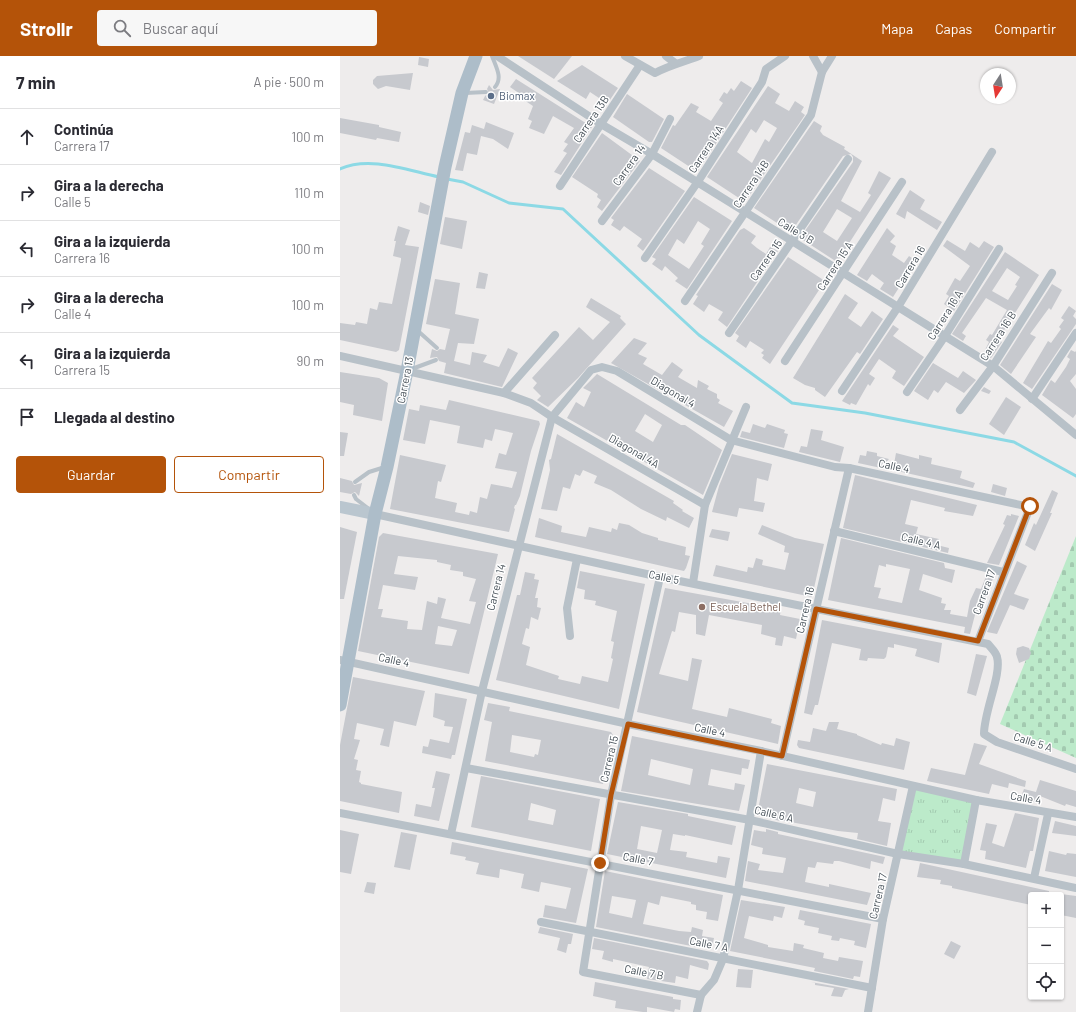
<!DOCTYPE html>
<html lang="es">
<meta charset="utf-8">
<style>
body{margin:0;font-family:Barlow,sans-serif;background:#f7f7f7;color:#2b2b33}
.controls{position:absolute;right:12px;bottom:12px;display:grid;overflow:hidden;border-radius:4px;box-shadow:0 1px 3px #0004}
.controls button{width:36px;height:36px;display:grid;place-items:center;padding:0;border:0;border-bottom:1px solid #e1e1e2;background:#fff;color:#2b2b33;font:20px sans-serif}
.compass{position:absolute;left:640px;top:12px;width:36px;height:36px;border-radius:50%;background:#fff;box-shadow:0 1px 3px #0004;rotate:192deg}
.stop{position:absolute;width:12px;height:12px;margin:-9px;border:3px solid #b45309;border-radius:50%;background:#fff}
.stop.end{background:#b45309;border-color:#fff;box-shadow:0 1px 4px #0008}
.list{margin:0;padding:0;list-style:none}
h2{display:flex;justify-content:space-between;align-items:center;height:52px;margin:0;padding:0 16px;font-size:17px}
h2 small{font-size:13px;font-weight:400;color:#7c7c81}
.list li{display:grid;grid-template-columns:26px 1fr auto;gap:12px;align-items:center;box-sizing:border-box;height:56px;padding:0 16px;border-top:1px solid #e1e1e2}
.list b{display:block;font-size:15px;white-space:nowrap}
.list p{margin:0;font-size:13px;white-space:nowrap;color:#7c7c81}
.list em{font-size:13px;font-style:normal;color:#7c7c81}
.actions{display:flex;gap:8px;padding:12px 16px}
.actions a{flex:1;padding:9px 0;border:1px solid #b45309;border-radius:4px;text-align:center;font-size:14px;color:#b45309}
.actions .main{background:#b45309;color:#fff}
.icon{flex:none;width:22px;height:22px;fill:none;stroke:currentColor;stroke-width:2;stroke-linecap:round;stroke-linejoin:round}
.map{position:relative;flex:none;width:736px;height:956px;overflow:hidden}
header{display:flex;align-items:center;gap:24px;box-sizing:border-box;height:56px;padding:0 20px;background:#b45309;color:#fff}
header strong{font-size:19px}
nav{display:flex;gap:22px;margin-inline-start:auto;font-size:14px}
.search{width:280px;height:36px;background:#f7f7f7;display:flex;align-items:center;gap:10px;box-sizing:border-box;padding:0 14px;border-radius:4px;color:#7c7c81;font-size:15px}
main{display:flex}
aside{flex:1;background:#fff}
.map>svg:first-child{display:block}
.cemetery{fill:url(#cemetery-stones)}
.park{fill:url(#park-tufts)}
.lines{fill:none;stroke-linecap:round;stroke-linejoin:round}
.stream{stroke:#8cd9e5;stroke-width:3}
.building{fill:#c7c9ce;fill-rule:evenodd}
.lane{stroke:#b8c1c8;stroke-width:4}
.street{stroke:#b8c1c8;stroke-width:8}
.secondary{stroke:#bac6cf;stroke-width:12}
.primary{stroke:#adbdc9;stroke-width:13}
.route{stroke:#b45309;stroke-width:5}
.service-dot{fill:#5c6f8a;stroke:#fff;stroke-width:1.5}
.education-dot{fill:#8d6e63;stroke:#fff;stroke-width:1.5}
.labels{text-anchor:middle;stroke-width:3;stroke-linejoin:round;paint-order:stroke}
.service-label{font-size:11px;fill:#4e5e75;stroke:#fff;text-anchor:start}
.street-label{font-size:11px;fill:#465058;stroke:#fff}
.education-label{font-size:11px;fill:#785e54;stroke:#fff;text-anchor:start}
</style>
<header>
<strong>Strollr</strong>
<div class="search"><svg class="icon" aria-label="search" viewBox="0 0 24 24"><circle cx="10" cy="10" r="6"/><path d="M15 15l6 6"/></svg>Buscar aquí</div>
<nav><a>Mapa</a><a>Capas</a><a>Compartir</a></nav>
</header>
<main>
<aside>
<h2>7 min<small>A pie · 500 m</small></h2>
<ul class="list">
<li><svg class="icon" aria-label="ahead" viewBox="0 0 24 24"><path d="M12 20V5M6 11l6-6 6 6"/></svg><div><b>Continúa</b><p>Carrera 17</p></div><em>100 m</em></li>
<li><svg class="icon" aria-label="right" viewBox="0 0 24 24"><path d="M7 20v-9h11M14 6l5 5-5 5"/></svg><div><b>Gira a la derecha</b><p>Calle 5</p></div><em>110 m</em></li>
<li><svg class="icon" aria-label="left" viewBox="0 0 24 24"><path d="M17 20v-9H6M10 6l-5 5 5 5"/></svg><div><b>Gira a la izquierda</b><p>Carrera 16</p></div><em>100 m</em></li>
<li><svg class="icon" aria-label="right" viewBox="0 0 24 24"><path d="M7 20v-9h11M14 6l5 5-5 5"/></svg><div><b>Gira a la derecha</b><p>Calle 4</p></div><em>100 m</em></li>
<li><svg class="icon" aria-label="left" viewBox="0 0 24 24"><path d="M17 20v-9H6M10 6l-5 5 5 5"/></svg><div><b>Gira a la izquierda</b><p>Carrera 15</p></div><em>90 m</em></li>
<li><svg class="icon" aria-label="arrive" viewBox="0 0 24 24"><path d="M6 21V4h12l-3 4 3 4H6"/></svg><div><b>Llegada al destino</b></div></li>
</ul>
<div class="actions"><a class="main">Guardar</a><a>Compartir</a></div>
</aside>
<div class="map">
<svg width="736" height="956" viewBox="0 0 736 956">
<defs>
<pattern id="cemetery-stones" width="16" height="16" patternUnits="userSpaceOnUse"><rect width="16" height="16" fill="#bceaca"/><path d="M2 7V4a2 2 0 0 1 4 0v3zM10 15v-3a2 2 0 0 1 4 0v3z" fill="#a3cab0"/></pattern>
<pattern id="park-tufts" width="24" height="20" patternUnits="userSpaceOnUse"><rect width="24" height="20" fill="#bceaca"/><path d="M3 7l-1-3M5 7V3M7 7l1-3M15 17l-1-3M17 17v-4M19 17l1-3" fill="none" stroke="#a3cab0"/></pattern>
</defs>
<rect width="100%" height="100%" fill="#eeecec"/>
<path class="cemetery" d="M736,480V702L660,668Z"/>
<path class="park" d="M573,730L636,744L624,808L558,798Z"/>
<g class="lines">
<g class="stream">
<path d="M0,113C30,99 69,115 99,121"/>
<path d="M107,123L123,126L169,147L223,153L359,279L452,347L525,357L674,386L736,420"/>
</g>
</g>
<g class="building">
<path d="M178,0H232L214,23Z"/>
<path d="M79,1L89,3L88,11L78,9Z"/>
<path d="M242,9L278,32L263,54L261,53L265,46L250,36L246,43L217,25Z"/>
<path d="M73,17L70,34L46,30L38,33L33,28V24L37,20Z"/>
<path d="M176,23L252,71L221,119L214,116L227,97L223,95L228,88L224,86L234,72L213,60L204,78L189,72L192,65L188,63L193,50L184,44L186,42L170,31Z"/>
<path d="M401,25L412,32L358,115H356L321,92L333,69L335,70L351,47L359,51L356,56L371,65L383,47L379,44L384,36L387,38L391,32L394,35Z"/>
<path d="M149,29L153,34L160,33L154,48L143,44L145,40L149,37L147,33Z"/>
<path d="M428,30L440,38L435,47L449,55L455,45L464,51L461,56L465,59L405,146L367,121ZM424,64L437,72L429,86L425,83L412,107L397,96L411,73L416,77Z"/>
<path d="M287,38L324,63L312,86H309L273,61Z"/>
<path d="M0,62L39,69V71L61,76L59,86L37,82L36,84L0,77Z"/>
<path d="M474,65L482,70L480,75L483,79L505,91L504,93L522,105L501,145L520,156L531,139L528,137L539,115L551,122L497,206L460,182L513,106V101L511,98L503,100L451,176L414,152ZM497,153L512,162L497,185L483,176Z"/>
<path d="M146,66L174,77L168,93L153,83L141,80L137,99L127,97L123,115L115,114L125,76L130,77L132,69L144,73Z"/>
<path d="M262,77L300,105L262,155L257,151L261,144L257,141L258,138L232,121Z"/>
<path d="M309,112L345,135L303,195L297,190L302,183L284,170L280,175L271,169L274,164L271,162Z"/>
<path d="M570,134L585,144L580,153L602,166L597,174L567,155L565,163L556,158Z"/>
<path d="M354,141L392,165L347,233L335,225L338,222L325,210L322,215L312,208L316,203L312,201ZM358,165L370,173L361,188L364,190L349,213L328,199L337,183L344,188Z"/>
<path d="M80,146L90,150L88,159L78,156Z"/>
<path d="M105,161L127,165L122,193L100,188Z"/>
<path d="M58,170L70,174L65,189L79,191L59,294L56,296L0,284V267L15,269L16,266L27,268L30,252L37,254L39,246L52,248L61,204V202L53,200L56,185H54Z"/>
<path d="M404,172L416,180L411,187L417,192L426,198L430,191L438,195L387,271L378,264L383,256L369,248L364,256L353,248L358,240L356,239L400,174Z"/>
<path d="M547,172L555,180L550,186L556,190L552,199L564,207L569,200L576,205L553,241L540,233L544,227L532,218L527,225L517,219Z"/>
<path d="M607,184L625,195L630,186L639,192L644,185L654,191L614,255L604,248L609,240L606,238L615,222L620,225L630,210L603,190Z"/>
<path d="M665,196L699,219L658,284L662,286L651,302L643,298L649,286L646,284L650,278L652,279L667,254L646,242L622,277L626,280L623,285L612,278ZM667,212L680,221L675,229L677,230L668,244L652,235Z"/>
<path d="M448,201L485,225L430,308L422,302L424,299L421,297L424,294L410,285L406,292L396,285L399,280L395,277Z"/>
<path d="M139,216L148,218L145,233L136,232Z"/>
<path d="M95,223L120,227L115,258L139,263L134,288L118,287L114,305L130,309L132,296L147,299L143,306L159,311L168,292L178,297L162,331L104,317L106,307L99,305L97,301L90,302L92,293L97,295L100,293L105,294L110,273L86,268Z"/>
<path d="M712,228L722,234L711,254L709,252L690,278L696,281L671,318L660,309Z"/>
<path d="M505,238L518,247L508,262L521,271L532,255L543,263L520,298L517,296L485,341L475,334V332L465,329L453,322Z"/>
<path d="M251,242L281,260L280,262L286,268L238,322L208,351L197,344L201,340L193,332L197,327L192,322L239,271L253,284L270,266L246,251Z"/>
<path d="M729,250L736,255L733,260L736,263V268L692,333L683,327L708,285L711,287L721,273L719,271L724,264L721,262Z"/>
<path d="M553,269L559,273L553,280L584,301L564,330L552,322L556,315L539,303L529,318L535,322L530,330L528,328L516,349L511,347L510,349L502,345Z"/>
<path d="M294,282L307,287L298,298L307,302L303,308L322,319L332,306L343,314L338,321L357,332L358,324L369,330L367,333L377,338V342L380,344L378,347L393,355L384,371L271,307Z"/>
<path d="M731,294L735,296L736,295V318L730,325L736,333V358L733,362L702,339L711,324L715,327L726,311L730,303L727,301Z"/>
<path d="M593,307L618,322L623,315L636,324L624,337L606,326L598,337L594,334L588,344L574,335Z"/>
<path d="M0,316L39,322L48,327L42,365L13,359L14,349L0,346Z"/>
<path d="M257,318L341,369H345L382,394L363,439L227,362L236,346L244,351L251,336L243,332ZM305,358L322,369L313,386L295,375Z"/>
<path d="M644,331L651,335L649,338L641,335Z"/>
<path d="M666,341L681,351L664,379L649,368Z"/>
<path d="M109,344L199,365L200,368L191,395L180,440L176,449H175L174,452L175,453L169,476L50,453L60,399L106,409L101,426L98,425L95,442L117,447L115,456L129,459L130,455L137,457L140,441L147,443L151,428L172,432L177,416L155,412L159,397L166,399L173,377L155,373L152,385L145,383L143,392L117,387L120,370L90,364L85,388L63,384L69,353L79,355L80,349L106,354Z"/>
<path d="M413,368L425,372L427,368L445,374L444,377L448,378L444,392L400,381L402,375L410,377Z"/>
<path d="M471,373L483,375L481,384L504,391L500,406L459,396L461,390L467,391Z"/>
<path d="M0,376L8,377L4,400H0Z"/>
<path d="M217,378L334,445L333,447L343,454L342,455L354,462L349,472L327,461L326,465L301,453L271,434L254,427L257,420L243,414L240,420L235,418L230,433L223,431L217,455L201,453L210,414L209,404L211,403Z"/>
<path d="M527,395L537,397V400L549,403L541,412L518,407L520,399L526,400Z"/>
<path d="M556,397L579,403V399L592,402L591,408L622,415L620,422L635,427L633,432L553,414Z"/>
<path d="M392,398L432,408L428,425L417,422L414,445L425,447L423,456L399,452L397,461L372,456L379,430Z"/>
<path d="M515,419L637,449L633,460L604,455L605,452L571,444L565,468L578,471L576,478L599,483L597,489L609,492L608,497L503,472Z"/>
<path d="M0,422L12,425L14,429L22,427L19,440L15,436L11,438L0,436Z"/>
<path d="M653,428L667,432L665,440L651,436Z"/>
<path d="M712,434L718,437L710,457H712L695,495L685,489L694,467L696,469Z"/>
<path d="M671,458L679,460L659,509L647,507L665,469L663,468L667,459L671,460Z"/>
<path d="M199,462L222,470L221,476L246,481L249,471L271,476L272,472L277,474L279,467L289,469L302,477L318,482V484L346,491L345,499L350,500L346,512L344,515L195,481Z"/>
<path d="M422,469L455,482L484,488L472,541L373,520L376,509L407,516L408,511L413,512L416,502L423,504L422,509L445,514L449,497L444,496L445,490L418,478Z"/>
<path d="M0,471L17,476L4,543H0Z"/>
<path d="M372,473L390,476L388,485L369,481Z"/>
<path d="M43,477L158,498L129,618L18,595L39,481ZM58,500L97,504V506L111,509L110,514L123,516V520L136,523L129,545L136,546L130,568L101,562L106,543L98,541L97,548L87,545L82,574L67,573L68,565L41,561L43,553H38L43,529L75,534L78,521L54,518ZM98,570L117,574L112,590L95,588Z"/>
<path d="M501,482L604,507L605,512L615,514L612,527L583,518L579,534L602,542L601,547L606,548L604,554H611L610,558L627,561L630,545L636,532L641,533L647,518L654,520L640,556L636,555L630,578L624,577L625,571L488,544ZM546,508L570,513L562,547L538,542L541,532L534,531L539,509L546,511Z"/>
<path d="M677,505L687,510L674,538L689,543L684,554L670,549L657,578L647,576Z"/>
<path d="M240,515L305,528L279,653L156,624L177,539H180L185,516L195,518L194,523L199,524L195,542H198L197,551L201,552L198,564L191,561L189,573L186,572L182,588L190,591L186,609L219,620L218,623L240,628L242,620L268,626L273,603L271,602L274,586L271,585L277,555L255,549L256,545L244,543L245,534L237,532Z"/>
<path d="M325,532L441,553L440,559L460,563L456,583L444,580L442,590L435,589L436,582L421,578L422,569L369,559L365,580L356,578V559L339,556L335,576L332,575L319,618L348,625L352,602L362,604L352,653L387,661L389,652L432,663L431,667L441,670L438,688L297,656Z"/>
<path d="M482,564L602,587L599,607L575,600L577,593L554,588V592L548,591L546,601L544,603L528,602L527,605L519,604L521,593L492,587L478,649H475L472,659L464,657Z"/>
<path d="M683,590L689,592L691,597L689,603L679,607L676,598L677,592Z"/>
<path d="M636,598L647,600L636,640L627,637Z"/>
<path d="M13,621L85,635L76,670L54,665L49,691L40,689L44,673L17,667L14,683L20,684L14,703L18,704L16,714L21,715L19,726L21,727V728L62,736L59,757L0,745V689Z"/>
<path d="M95,637L127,643L115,699H112L111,703L82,697L83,690L88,691L90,683L109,687L113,671L104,670L105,665L93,661Z"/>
<path d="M148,647L170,651L169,655L271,676L273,679L263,728L145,705L152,666L144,664ZM172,679L201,684L198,699L195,698L194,701L170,696Z"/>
<path d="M489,666H499L497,673L517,678V679L541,689L542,687L554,690L556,682L570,686L564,714L459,692L457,689L458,684L470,686L473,672L486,675Z"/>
<path d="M292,680L410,704L408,713L402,712L401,719L371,713L368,729L394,734L395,727L405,729L399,755L281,735ZM311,703L353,713L350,729L308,719Z"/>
<path d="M634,687L647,690L639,708L686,725L685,731L669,727L668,732L652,728L649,738L587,725L591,712L625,719Z"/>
<path d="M427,708L557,733L555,745L543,742L540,757L538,765L551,767L547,790L517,783L518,777L498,775L440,764V765L417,759ZM459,732L476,736L473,751L456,747Z"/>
<path d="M96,715L110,718L99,765L74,760L76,748L91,751L95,732H92Z"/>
<path d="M141,720L260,743L251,795L131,771ZM191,747L216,754L213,769L188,764Z"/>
<path d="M700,724L736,735V751L726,748L725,750L700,740L698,747L680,743L684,733L696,736Z"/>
<path d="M278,746L348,758V760L396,770L392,789L345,779V780L333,778L330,794L347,796L346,801L377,807L378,800L390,802L386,822L267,798ZM301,770L322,774L317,797L297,793Z"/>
<path d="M675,757L699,762L693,795H690L686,812L645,803L646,795L640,794L646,767L657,769L652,787L664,791Z"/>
<path d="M715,765L736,770V780L712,777Z"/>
<path d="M426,773L438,776V778L545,801L543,808L531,805L530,813L499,805H494L493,808L477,806L475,812L468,811L465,826L489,831V828L531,837L527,849L405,825L408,805L420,808L418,814L443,817L446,802L422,798L423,792L411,789L414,774L426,776Z"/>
<path d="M0,774L19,778L11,818L0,816Z"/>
<path d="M61,776L77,779L70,814L54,811Z"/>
<path d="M112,786L248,813L236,867L203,861L205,849L226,853L231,832L201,826L199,836L181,832L184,818L160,813L159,822L136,818L139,807L125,804L126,801L110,798Z"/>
<path d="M709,795L726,799L727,797L736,798V821L705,815Z"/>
<path d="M580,807L709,835V839H691V849L612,832V830L600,828L601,824L577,821Z"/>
<path d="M265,815L383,839L378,865L366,863L367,856L356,854V849L351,848V846L321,840L319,849L308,846L303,868L339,875L351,876L352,871L363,874L362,880L374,882L372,891L353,888L356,891L256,871ZM272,840L296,844L292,862L269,857Z"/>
<path d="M27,826L36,827L34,838L24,836Z"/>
<path d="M721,838L736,840V862L721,859L723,849L721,848Z"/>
<path d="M401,844L445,851L442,862L434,860L433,865L409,860L404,882L428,889V891L453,895L454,887L464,889L463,892L484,897L483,902L498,905L499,901L523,905L520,921L514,920L513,923L474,915L475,912L390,895Z"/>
<path d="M460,854L531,868L526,892L514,889L515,885L500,882L499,885L491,884L492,880L478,877L479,872L464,869L465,865L458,863Z"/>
<path d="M200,871L233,878L231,888H228L226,897L217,894L220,882L198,877Z"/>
<path d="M254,882L367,905L369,908L368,914L350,909L348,923L336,920L335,927L307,923L309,911L273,903V906L262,903L264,895L252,893Z"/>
<path d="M611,885L621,890L614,903L604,898Z"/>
<path d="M398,913L413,914L411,932L396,931Z"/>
<path d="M255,926L333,941V943L341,944L340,954L335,953L334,956L307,951V956H303L275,952L276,945L253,940Z"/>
<path d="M471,926L509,933L505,934L502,941L491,940L494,932L475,929V927Z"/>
</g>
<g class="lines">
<g class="lane">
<path d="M152,0C156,11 163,22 155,31"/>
<path d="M125,37L146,36"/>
<path d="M78,275L97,292"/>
<path d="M69,314L96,304"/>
<path d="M15,426L29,416L45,411"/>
<path d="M14,439L16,443L29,453"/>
</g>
<g class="street">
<path d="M157,0L261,68L312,98L653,310L736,379"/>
<path d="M285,0L315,17C330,9 344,6 359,0"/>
<path d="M326,0L335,7"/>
<path d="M473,0L482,16"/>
<path d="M220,130L300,9"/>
<path d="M262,165L312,98L330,63"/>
<path d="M305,202L357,127L422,26L426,13L445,0"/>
<path d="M345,245L471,59L482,16L492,0"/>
<path d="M389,277L508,103"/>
<path d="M0,300L164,337L191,347L212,361L365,449"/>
<path d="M445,305L562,126"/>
<path d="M502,335L558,251L652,96"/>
<path d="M567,336L605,280L659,193"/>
<path d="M164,337L215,279"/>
<path d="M692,343L736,277"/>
<path d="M620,354L653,310L712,217"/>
<path d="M35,458L320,521L648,588C651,592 656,596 657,601C662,618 644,655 644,678L657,686L736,713"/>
<path d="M494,475L663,516"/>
<path d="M320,521L271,739L243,916L361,939"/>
<path d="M353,527L365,449L406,351"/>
<path d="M230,580L227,552L237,503"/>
<path d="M0,604L288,668L421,695L636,744L736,761"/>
<path d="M442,700L509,412"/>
<path d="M126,712L410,764L558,798L624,808L736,832"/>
<path d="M0,757L543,863"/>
<path d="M111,778L142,635L212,361L251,314L262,311L277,315L391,384L495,411L509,412L690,451L638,585"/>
<path d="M624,808L636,744"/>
<path d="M694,822L708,758"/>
<path d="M201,866L532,932"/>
<path d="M357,956L361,939L374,924L383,903L398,834L421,695"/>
<path d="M528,956L543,863L573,730"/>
</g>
<path class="secondary" d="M0,451L35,458"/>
<path class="primary" d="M0,649L35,458L47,411L67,315L105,111L122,37L136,0"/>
</g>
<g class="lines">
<path class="route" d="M260,807L271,739L288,668L442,700L476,553L638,585L690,450"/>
</g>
<circle class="service-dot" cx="151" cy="40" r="4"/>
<circle class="education-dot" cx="362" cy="551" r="4"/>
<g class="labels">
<g class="service-label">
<text x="159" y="44">Biomax</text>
</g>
<g class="street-label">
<text transform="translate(251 63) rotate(-56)" y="4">Carrera 13B</text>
<text transform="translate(366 93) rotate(-57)" y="4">Carrera 14A</text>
<text transform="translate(289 109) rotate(-55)" y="4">Carrera 14</text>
<text transform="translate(411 128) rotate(-56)" y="4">Carrera 14B</text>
<text transform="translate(456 175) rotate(31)" y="4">Calle 3 B</text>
<text transform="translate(426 204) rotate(-55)" y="4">Carrera 15</text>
<text transform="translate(495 210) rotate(-57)" y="4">Carrera 15 A</text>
<text transform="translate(570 211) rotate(-59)" y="4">Carrera 16</text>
<text transform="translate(605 259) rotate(-58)" y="4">Carrera 16 A</text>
<text transform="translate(658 280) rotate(-57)" y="4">Carrera 16 B</text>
<text transform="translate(65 324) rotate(-79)" y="4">Carrera 13</text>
<text transform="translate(333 336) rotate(31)" y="4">Diagonal 4</text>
<text transform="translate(294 395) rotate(30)" y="4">Diagonal 4A</text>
<text transform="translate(554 410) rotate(12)" y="4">Calle 4</text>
<text transform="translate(581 485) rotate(13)" y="4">Calle 4 A</text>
<text transform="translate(324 521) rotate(12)" y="4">Calle 5</text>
<text transform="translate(156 531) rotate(-76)" y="4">Carrera 14</text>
<text transform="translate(644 536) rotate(-70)" y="4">Carrera 17</text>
<text transform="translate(465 554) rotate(-77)" y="4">Carrera 16</text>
<text transform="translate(54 604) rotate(12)" y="4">Calle 4</text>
<text transform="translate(370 674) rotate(12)" y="4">Calle 4</text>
<text transform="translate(693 686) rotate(18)" y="4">Calle 5 A</text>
<text transform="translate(269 703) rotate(-77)" y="4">Carrera 15</text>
<text transform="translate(686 742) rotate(10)" y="4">Calle 4</text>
<text transform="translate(434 758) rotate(13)" y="4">Calle 6 A</text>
<text transform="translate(298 803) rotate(11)" y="4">Calle 7</text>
<text transform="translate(538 840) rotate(-77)" y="4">Carrera 17</text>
<text transform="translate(369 888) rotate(11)" y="4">Calle 7 A</text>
<text transform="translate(304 916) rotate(11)" y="4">Calle 7 B</text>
</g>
<g class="education-label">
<text x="370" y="555">Escuela Bethel</text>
</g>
</g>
</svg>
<div class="controls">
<button>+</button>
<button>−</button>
<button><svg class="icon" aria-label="locate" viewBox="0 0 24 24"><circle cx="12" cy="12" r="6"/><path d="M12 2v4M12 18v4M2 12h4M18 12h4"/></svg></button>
</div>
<svg class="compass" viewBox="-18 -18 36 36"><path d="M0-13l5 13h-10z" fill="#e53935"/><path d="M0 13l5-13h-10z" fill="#7c7c81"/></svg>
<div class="stop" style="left:690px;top:450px"></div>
<div class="stop end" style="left:260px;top:807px"></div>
</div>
</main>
